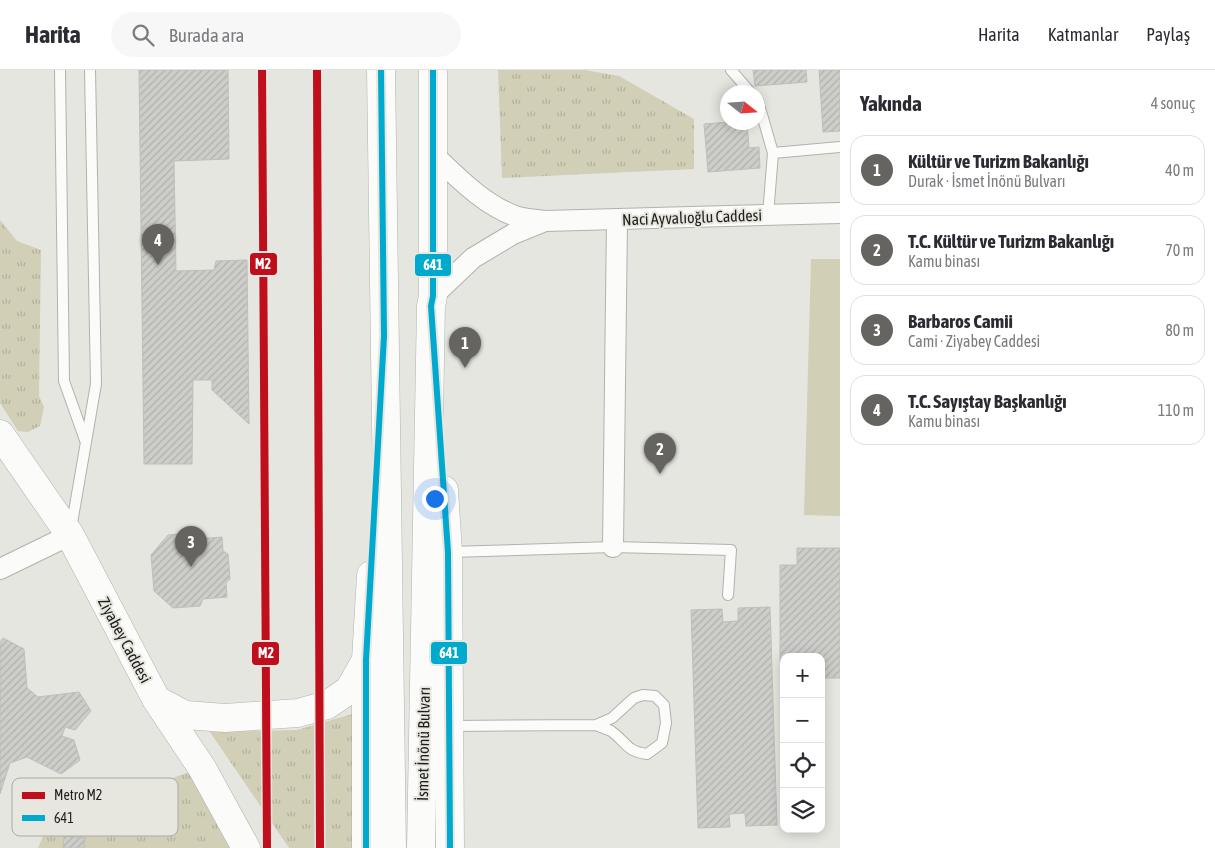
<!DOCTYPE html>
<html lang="tr">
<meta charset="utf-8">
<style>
body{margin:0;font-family:"Asap Condensed",sans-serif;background:#f7f7f7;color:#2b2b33}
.controls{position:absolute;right:15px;bottom:15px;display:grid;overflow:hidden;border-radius:10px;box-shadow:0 2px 12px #0003}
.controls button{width:45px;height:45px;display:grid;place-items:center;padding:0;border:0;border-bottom:1px solid #e1e1e2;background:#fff;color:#2b2b33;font:25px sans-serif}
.compass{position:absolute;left:720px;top:15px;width:45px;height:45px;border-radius:50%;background:#fff;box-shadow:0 2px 12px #0003;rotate:107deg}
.you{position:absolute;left:434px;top:428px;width:18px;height:18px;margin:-12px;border:4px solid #fff;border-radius:50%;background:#1a73e8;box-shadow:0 0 0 8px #1a73e833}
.badge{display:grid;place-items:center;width:32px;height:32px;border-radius:50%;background:#656461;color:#fff;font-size:16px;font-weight:700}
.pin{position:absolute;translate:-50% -41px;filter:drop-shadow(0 1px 2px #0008)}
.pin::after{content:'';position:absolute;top:26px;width:18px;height:15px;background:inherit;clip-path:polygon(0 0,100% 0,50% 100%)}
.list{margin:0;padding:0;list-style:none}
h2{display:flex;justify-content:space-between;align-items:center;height:65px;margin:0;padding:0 20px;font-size:21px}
h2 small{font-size:16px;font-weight:400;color:#7c7c81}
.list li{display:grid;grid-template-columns:32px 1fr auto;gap:15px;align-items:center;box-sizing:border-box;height:70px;margin:0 10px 10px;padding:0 10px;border:1px solid #e1e1e2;border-radius:15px}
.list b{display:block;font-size:19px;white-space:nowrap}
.list p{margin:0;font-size:16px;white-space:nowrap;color:#7c7c81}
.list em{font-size:16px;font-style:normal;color:#7c7c81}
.icon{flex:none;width:28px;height:28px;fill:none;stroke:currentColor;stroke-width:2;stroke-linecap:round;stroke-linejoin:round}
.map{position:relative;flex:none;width:840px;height:778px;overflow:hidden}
header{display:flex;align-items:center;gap:30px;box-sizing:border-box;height:70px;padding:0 25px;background:#fff;border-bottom:1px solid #e1e1e2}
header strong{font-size:24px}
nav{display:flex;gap:28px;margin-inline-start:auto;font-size:18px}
.search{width:350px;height:45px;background:#f7f7f7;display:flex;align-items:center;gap:12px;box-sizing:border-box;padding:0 18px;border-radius:28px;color:#7c7c81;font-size:19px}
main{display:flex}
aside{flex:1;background:#fff}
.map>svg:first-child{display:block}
.grass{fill:url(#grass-tufts)}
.pitch{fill:#d1cfb6}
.building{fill:url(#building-hatch);stroke:#bebeba}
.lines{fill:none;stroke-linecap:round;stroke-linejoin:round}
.service-casing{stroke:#b1b1ae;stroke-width:12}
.minor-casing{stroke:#b1b1ae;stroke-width:22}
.secondary-casing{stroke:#b1b1ae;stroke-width:29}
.primary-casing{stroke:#b1b1ae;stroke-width:29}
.service{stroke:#fbfbfa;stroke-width:10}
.minor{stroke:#fbfbfa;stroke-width:20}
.secondary{stroke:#fbfbfa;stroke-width:28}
.primary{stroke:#fbfbfa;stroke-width:28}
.bus-1-casing{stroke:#e7e7e0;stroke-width:10}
.bus-1{stroke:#00a9ce;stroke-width:6}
.metro-1-casing{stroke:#e7e7e0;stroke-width:11}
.metro-1{stroke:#bf0e1c;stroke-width:8}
.labels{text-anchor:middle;stroke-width:4;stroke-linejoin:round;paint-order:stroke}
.street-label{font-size:16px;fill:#1f1e1c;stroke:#e7e7e0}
.key{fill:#e7e7e0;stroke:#ababa5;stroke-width:1}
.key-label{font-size:14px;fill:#1f1e1c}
.line-badge{stroke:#e7e7e0;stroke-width:2}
.badge-label{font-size:14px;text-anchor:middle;font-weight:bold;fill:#fff}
</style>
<header>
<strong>Harita</strong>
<div class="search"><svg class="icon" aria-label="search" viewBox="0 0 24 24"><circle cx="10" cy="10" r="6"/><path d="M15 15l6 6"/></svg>Burada ara</div>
<nav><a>Harita</a><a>Katmanlar</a><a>Paylaş</a></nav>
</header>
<main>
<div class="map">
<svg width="840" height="778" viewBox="0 0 840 778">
<defs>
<pattern id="grass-tufts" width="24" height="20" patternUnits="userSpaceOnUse" patternTransform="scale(1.25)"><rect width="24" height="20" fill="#d1cfb6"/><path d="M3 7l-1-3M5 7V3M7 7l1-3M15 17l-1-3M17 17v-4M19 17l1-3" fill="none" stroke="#b3b19c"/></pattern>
<pattern id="building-hatch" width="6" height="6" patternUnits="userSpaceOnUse" patternTransform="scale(1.25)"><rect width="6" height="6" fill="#cdcdc9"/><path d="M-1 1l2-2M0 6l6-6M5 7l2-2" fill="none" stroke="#b0b0ac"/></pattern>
</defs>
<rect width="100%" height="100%" fill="#e6e6e1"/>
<g class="grass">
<path d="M498,0H585L619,6L694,49V99L502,108Z"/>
<path d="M0,150L17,171L41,180L39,326L44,337L40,356L28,362L18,361L0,333Z"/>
<path d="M356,643L354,778H289L210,662L297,660Z"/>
<path d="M202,698L258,778H84V768L65,766L63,778H38L50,749Z"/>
</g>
<path class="pitch" d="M811,189H840V446L804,445Z"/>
<g class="building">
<path d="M139,0H228L229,89L174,91L176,201L214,200L216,191L247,190L249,354L212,320V310H193L192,394H144Z"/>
<path d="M753,0H806L807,12L755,16Z"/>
<path d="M819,0H840V61L823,62Z"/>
<path d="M728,52H747L749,78L759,77L760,98L708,102L704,54Z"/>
<path d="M194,463L198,469L222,467L223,481L228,484L230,509L226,513L227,527L203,529L200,536L173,538L154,521L151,485L168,465Z"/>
<path d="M797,478H840V608H821V587H784V592H780V495H797Z"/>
<path d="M770,537L777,755L746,756L745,743L729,744L730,757L698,758L691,540L722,539L723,552L738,551V538Z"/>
<path d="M3,568L24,579L27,618L38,627L79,622L91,641L75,660L65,657L62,666L74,670L80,690L61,704L27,687L10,693L0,724V572Z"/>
<path d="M64,766L85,768L84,778H63Z"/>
</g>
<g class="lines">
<g class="service-casing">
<g id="service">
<path d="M60,0L64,311L85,370"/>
<path d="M731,0L750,22"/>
<path d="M758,31L773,83L768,145"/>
<path d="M773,83L840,77"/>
<path d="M71,459L96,314L90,0"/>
<path d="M449,482L613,477L731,480L728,525"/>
<path d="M451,656L596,655C600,657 607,659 611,661C627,672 625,681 647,684L662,673L666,653L664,635L655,626L643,625L634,628L612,648L596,655"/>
</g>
</g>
<g class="minor-casing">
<g id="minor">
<path d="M434,85C458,108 485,136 518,147C527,149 536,150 545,151L840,143"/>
<path d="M433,226L473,188L513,164L545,151"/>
<path d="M613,477L617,149"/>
<path d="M0,499L70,465"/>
</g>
</g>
<g class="secondary-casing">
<g id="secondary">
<path d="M0,364L70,465L156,629L202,698L246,778"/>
<path d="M157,630L185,645L225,648L298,643L327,635L349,620L366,590"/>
</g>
</g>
<g class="primary-casing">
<g id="primary">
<path d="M381,0L392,778"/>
<path d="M444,420L448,482L450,778"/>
<path d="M366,778V590L371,505"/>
<path d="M421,778L431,236L433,226V0"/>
</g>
</g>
<use href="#service" class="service"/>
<use href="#minor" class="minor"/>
<use href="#secondary" class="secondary"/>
<use href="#primary" class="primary"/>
<g class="bus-1-casing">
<g id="bus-1">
<path d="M433,0V226L431,236L448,482L450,778"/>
<path d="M366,778V590L384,266L381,0"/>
</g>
</g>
<use href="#bus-1" class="bus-1"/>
<g class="metro-1-casing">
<g id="metro-1">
<path d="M262,0L267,778"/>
<path d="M317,0L320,778"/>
</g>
</g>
<use href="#metro-1" class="metro-1"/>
</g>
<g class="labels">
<g class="street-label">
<text transform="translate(692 147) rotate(-2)" y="6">Naci Ayvalıoğlu Caddesi</text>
<text transform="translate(125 570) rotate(62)" y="6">Ziyabey Caddesi</text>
<text transform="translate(423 674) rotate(-89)" y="6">İsmet İnönü Bulvarı</text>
</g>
</g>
<rect x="12" y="708" width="166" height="58" rx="8" class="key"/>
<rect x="22" y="722" width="23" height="7" fill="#bf0e1c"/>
<rect x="22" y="745" width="23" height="6" fill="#00a9ce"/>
<g class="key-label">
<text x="54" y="730">Metro M2</text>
<text x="54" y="753">641</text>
</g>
<g class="line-badge">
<rect x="249" y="182" width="29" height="24" rx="5" fill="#bf0e1c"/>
<rect x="414" y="183" width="38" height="24" rx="5" fill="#00a9ce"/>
<rect x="430" y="571" width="38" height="24" rx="5" fill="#00a9ce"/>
<rect x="251" y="571" width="29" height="25" rx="5" fill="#bf0e1c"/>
</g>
<g class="badge-label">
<text x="263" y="199">M2</text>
<text x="433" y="200">641</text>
<text x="449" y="588">641</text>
<text x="266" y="588">M2</text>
</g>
</svg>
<div class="controls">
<button>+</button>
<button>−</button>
<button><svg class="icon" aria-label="locate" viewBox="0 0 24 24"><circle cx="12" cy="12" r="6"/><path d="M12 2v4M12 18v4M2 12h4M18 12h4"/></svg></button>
<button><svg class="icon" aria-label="layers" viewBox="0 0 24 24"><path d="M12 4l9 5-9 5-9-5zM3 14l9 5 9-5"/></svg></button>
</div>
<svg class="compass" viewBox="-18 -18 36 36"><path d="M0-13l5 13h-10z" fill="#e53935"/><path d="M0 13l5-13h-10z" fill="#7c7c81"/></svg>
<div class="you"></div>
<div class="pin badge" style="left:465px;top:298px">1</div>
<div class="pin badge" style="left:660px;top:404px">2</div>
<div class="pin badge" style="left:191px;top:497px">3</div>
<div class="pin badge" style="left:158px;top:195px">4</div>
</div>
<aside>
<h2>Yakında<small>4 sonuç</small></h2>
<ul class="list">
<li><span class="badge">1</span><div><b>Kültür ve Turizm Bakanlığı</b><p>Durak · İsmet İnönü Bulvarı</p></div><em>40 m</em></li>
<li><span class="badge">2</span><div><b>T.C. Kültür ve Turizm Bakanlığı</b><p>Kamu binası</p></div><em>70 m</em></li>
<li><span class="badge">3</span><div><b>Barbaros Camii</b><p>Cami · Ziyabey Caddesi</p></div><em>80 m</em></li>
<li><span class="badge">4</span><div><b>T.C. Sayıştay Başkanlığı</b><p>Kamu binası</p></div><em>110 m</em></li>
</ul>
</aside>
</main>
